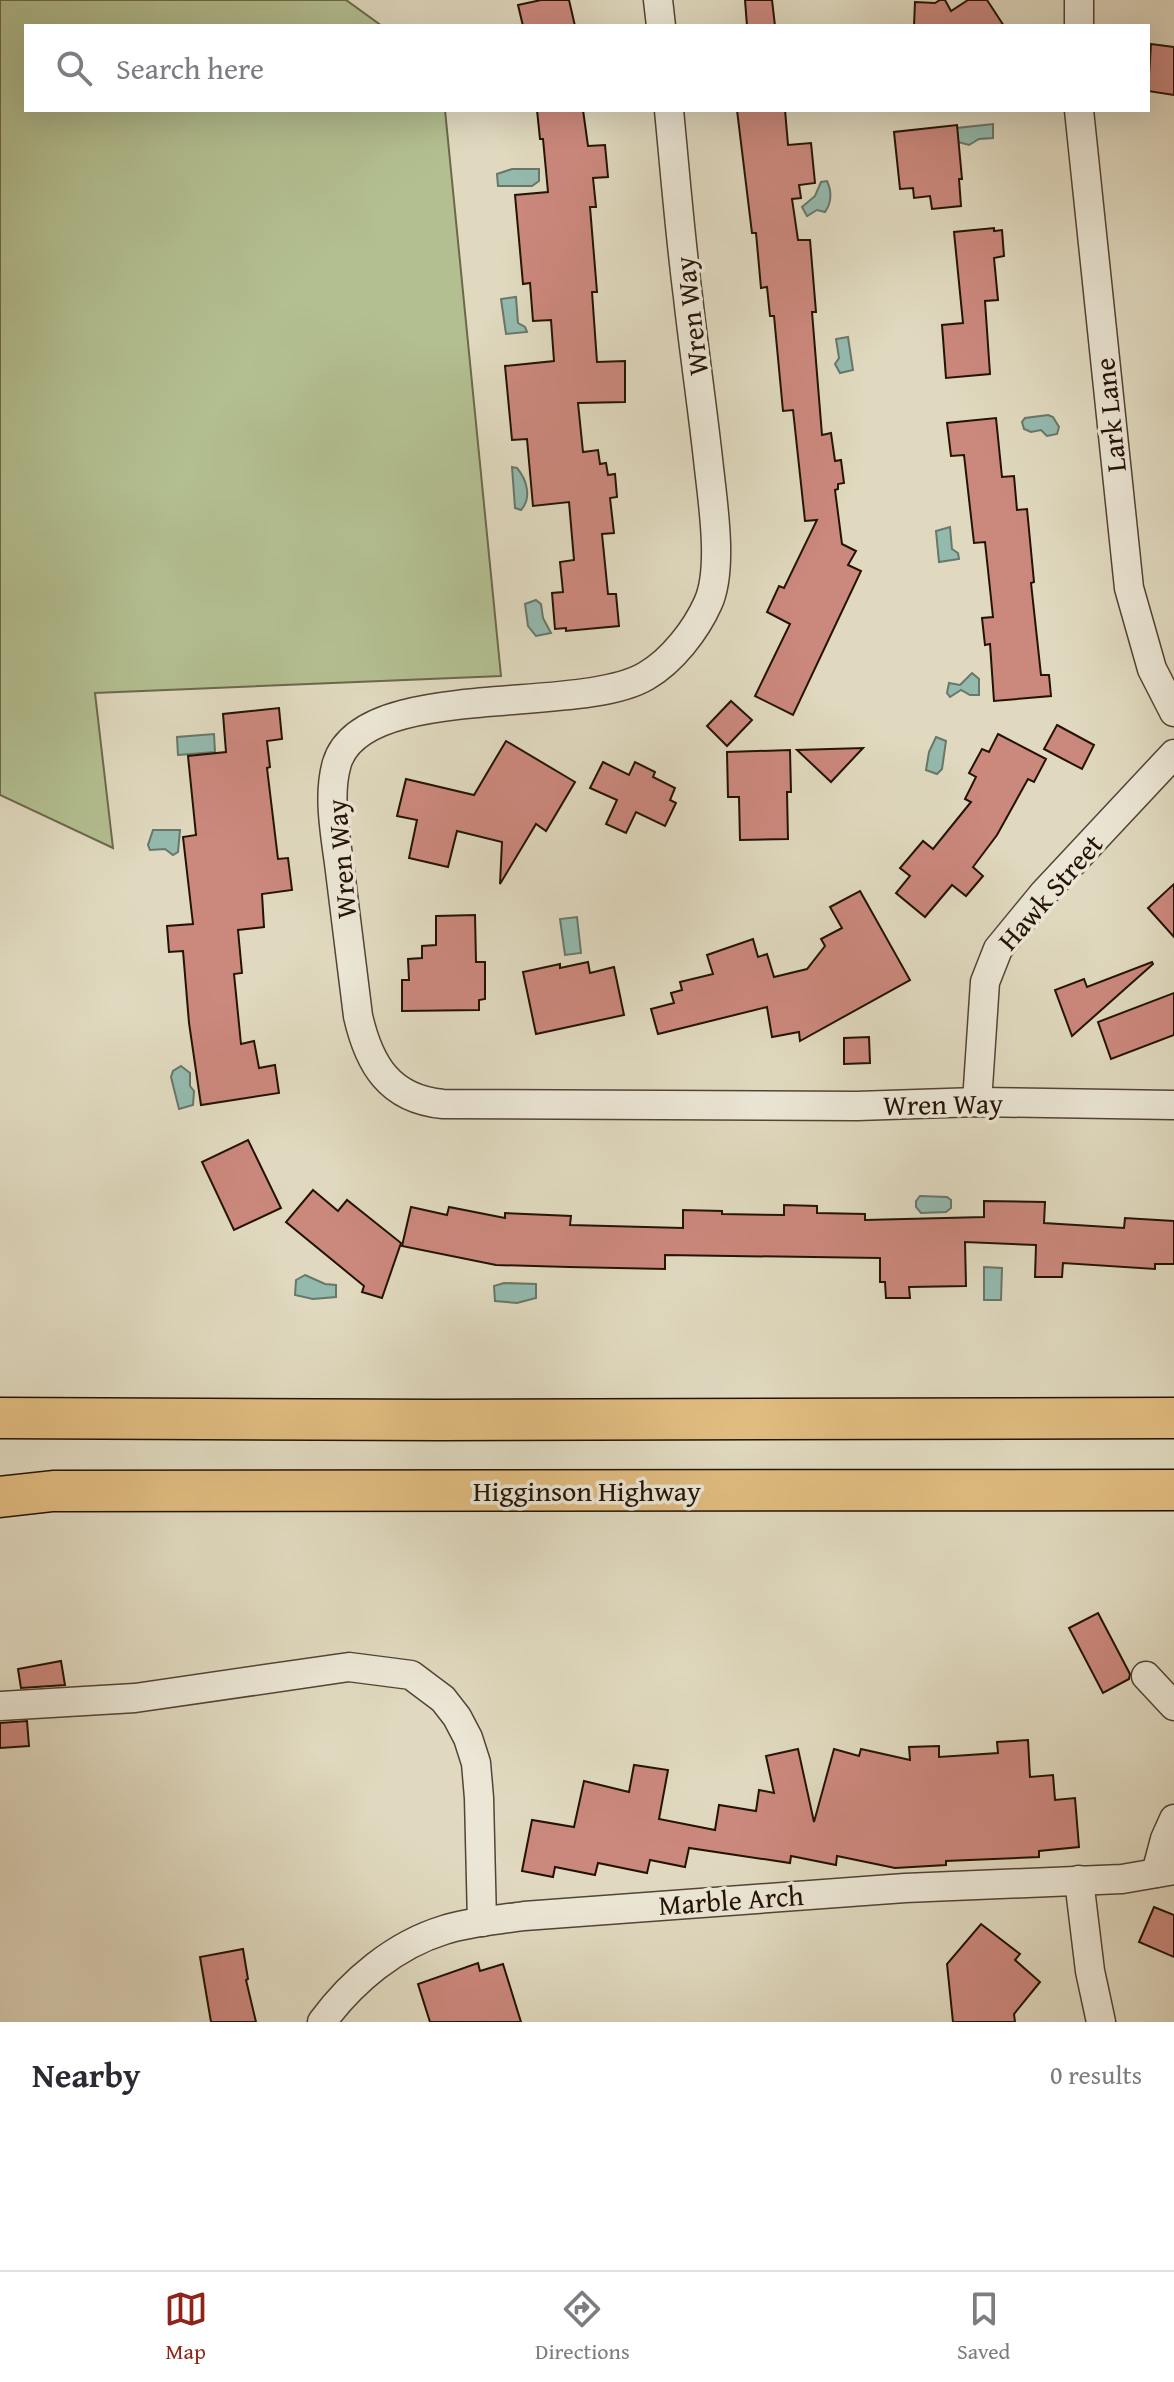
<!DOCTYPE html>
<style>
body{margin:0;font-family:"Gentium Book Plus",serif;background:#f2f2f3;color:#2b2b33}
.list{margin:0;padding:0;list-style:none}
h2{display:flex;justify-content:space-between;align-items:center;height:104px;margin:0;padding:0 32px;font-size:34px}
h2 small{font-size:26px;font-weight:400;color:#7c7c81}
.icon{flex:none;width:44px;height:44px;fill:none;stroke:currentColor;stroke-width:2;stroke-linecap:round;stroke-linejoin:round}
.map{position:relative;flex:none;width:1174px;height:2022px;overflow:hidden}
.search{position:absolute;background:#fff;box-shadow:0 8px 32px #0002;left:24px;right:24px;top:24px;height:88px;display:flex;align-items:center;gap:20px;box-sizing:border-box;padding:0 28px;border-radius:0px;color:#7c7c81;font-size:30px}
.sheet{height:248px;background:#fff}
nav{display:flex;justify-content:space-around;align-items:center;box-sizing:border-box;height:112px;border-top:2px solid #e1e1e2;background:#fff;font-size:22px;color:#7c7c81}
nav a{display:grid;justify-items:center;gap:4px}
nav .on{color:#8f2418}
.map>svg:first-child{display:block}
.green{fill:#b3bf91;stroke:#6c694b;stroke-width:2}
.water{fill:#94baae;stroke:#67776a;stroke-width:2}
.building{fill:#cb887d;stroke:#241305;stroke-width:2}
.lines{fill:none;stroke-linecap:round;stroke-linejoin:round}
.minor-casing{stroke:#534434;stroke-width:31}
.highway-casing{stroke:#241305;stroke-width:43}
.minor{stroke:#ebe6d5;stroke-width:28}
.highway{stroke:#e0bc80;stroke-width:40}
.labels{text-anchor:middle;stroke-width:7;stroke-linejoin:round;paint-order:stroke}
.street-label{font-size:28px;fill:#241305;stroke:#ebe6d5}
</style>
<div class="map">
<svg width="1174" height="2022" viewBox="0 0 1174 2022">
<rect width="100%" height="100%" fill="#e0d9bf"/>
<filter id="stains"><feTurbulence type="fractalNoise" baseFrequency=".0025" numOctaves="4"/><feColorMatrix values="0 0 0 0 .2 0 0 0 0 .09 0 0 0 0 .02 0 0 0 .5 -.17"/></filter>
<radialGradient id="worn" r=".72"><stop offset=".6" stop-color="#630" stop-opacity="0"/><stop offset="1" stop-color="#630" stop-opacity=".3"/></radialGradient>
<path class="green" d="M0,0H346L382,26H26V110H445L501,676L95,693L113,848L0,795Z"/>
<g class="water">
<path d="M993,124V138L979,139L969,145L958,142L957,128Z"/>
<path d="M512,169H539V181L532,186H498L497,174Z"/>
<path d="M827,181C832,192 832,202 825,212L817,210L807,216L802,207L815,196L821,182Z"/>
<path d="M516,297L518,323L525,327L527,332L506,334L501,299Z"/>
<path d="M848,337L853,370L840,373L835,364L839,358L836,339Z"/>
<path d="M1048,415L1053,417L1059,427L1057,434L1047,436L1041,430L1031,432L1024,429L1022,422L1025,418Z"/>
<path d="M512,467L517,468C527,480 532,498 521,510L515,508Z"/>
<path d="M950,527L952,549L958,553L959,559L939,562L936,531Z"/>
<path d="M536,600L541,604L543,618L551,633L536,636L528,626L525,604Z"/>
<path d="M972,673L979,679V695H970L961,690L950,697L947,693L949,683L960,685Z"/>
<path d="M214,734L215,752L178,755L177,737Z"/>
<path d="M936,737L946,741L942,769L937,774L926,770L929,752Z"/>
<path d="M153,830H180L178,852L173,855L165,849L150,850L148,845Z"/>
<path d="M577,917L581,953L565,955L560,919Z"/>
<path d="M181,1066L190,1073V1086L194,1091L193,1105L179,1109L171,1077L173,1071Z"/>
<path d="M920,1196L947,1197L951,1200V1208L946,1212L921,1213L916,1207V1201Z"/>
<path d="M984,1267L1002,1268L1001,1300H984Z"/>
<path d="M305,1275L325,1284L336,1285V1297L313,1299L295,1295L296,1280Z"/>
<path d="M504,1283L536,1284V1298L517,1303L495,1301L494,1286Z"/>
</g>
<g class="building">
<path d="M541,0H569L575,26H523L518,5Z"/>
<path d="M745,0H772L775,26H747Z"/>
<path d="M940,0H945L951,11L968,0H987L1004,26H914L915,2L935,3Z"/>
<path d="M1151,44L1174,47V95L1148,91Z"/>
<path d="M537,110H583L588,146L605,145L608,177L593,178L596,207H590L597,292H592L597,362L625,361V402L578,403L583,452L598,450L600,464L606,463L608,475L615,474L617,497L610,498L614,533L602,534L608,594H616L619,626L566,631V628L555,629L552,593L563,592L560,562L574,560L569,502L533,506L527,439L512,440L505,366L554,361L551,320L533,321L530,283L523,284L515,195L548,192L543,139H540Z"/>
<path d="M737,110H785L788,145L811,143L815,183L799,185L801,198L792,199L798,240H810L816,312H812L822,435L831,433L835,461L841,460L844,483L838,484V489L835,490L842,544L856,551L848,565L861,571L793,715L755,696L790,624L767,612L779,586L784,588L817,520L805,521L793,410L783,411L774,316H770L767,287L761,288L756,233H752Z"/>
<path d="M957,125L962,179H959L961,206L932,209L930,196L914,198L913,188L900,189L894,132Z"/>
<path d="M994,228V231L1002,230L1004,256L994,258L998,300L985,301L990,374L946,378L942,325L963,323L954,232Z"/>
<path d="M996,418L1002,477L1014,476L1017,510L1027,509L1034,582L1031,583L1041,675H1049L1051,696L994,701L990,644L985,645L982,618L993,617L985,542L974,543L964,455L951,456L947,423Z"/>
<path d="M731,701L752,720L727,746L707,726Z"/>
<path d="M279,708L282,739L267,741L270,767L267,768L278,859L288,858L292,890L262,894L264,927L238,930L242,973L234,974L241,1044L254,1041L259,1068L275,1065L279,1093L201,1105L189,1023L183,951L169,952L167,926L193,924L183,837L196,835L188,756L226,752L223,714Z"/>
<path d="M1057,725L1094,745L1082,769L1044,749Z"/>
<path d="M998,734L1046,759L1034,782L1028,779L997,835L973,867L983,876L966,896L952,885L925,917L896,893L910,876L900,868L923,841L933,849L971,802L965,799L976,777L969,773L982,749L989,752Z"/>
<path d="M506,741L575,782L546,831L536,824L500,884L502,842L457,831L448,867L409,858L417,820L397,816L406,779L474,795Z"/>
<path d="M863,748L831,782L797,750Z"/>
<path d="M790,750L791,792H787L788,839L740,840L739,797H728L727,752Z"/>
<path d="M603,762L629,775L635,762L655,772L653,777L675,788L670,800L676,803L665,826L636,812L626,833L606,824L617,800L590,788Z"/>
<path d="M1174,884V937L1148,908Z"/>
<path d="M860,891L910,980L800,1041L799,1032L772,1037L767,1007L658,1034L651,1009L674,1003L671,993L682,990L680,982L713,974L707,955L753,939L758,957L767,954L774,977L807,969L825,946L821,939L842,928L830,907Z"/>
<path d="M475,915L476,962H485V999L479,1000V1010L402,1011V980H409L408,959L422,958V946L436,945V916Z"/>
<path d="M588,962L590,973L614,967L624,1015L536,1034L523,972L560,964V968Z"/>
<path d="M1152,962L1153,964L1072,1036L1055,990L1084,979L1087,987Z"/>
<path d="M1174,993V1035L1111,1059L1098,1022Z"/>
<path d="M869,1037L870,1063L844,1064V1038Z"/>
<path d="M248,1140L281,1208L234,1230L202,1162Z"/>
<path d="M313,1190L338,1211L347,1200L401,1243L382,1298L362,1292L364,1286L286,1222Z"/>
<path d="M984,1201L1045,1202L1044,1223L1124,1228L1125,1218L1174,1221V1264H1155V1269L1063,1263L1062,1277H1035L1036,1245L965,1242L966,1286L909,1287L910,1298H886L885,1282H880V1258L665,1255V1269L569,1267L496,1265L402,1246L411,1207L447,1215L449,1207L505,1218V1213L571,1216L570,1225L683,1228V1210L722,1211V1214L784,1215V1205L817,1206V1213L865,1214V1220L984,1217Z"/>
<path d="M1098,1613L1130,1674L1129,1679L1103,1693L1069,1628Z"/>
<path d="M61,1661L65,1685L21,1688L18,1669Z"/>
<path d="M27,1721L29,1746L0,1748V1723Z"/>
<path d="M1028,1740L1030,1777L1053,1775L1055,1800L1075,1798L1079,1847L1039,1851V1857L946,1861V1865L895,1868L837,1856L836,1865L791,1856L790,1863L689,1848L685,1867L650,1860L647,1873L598,1863L595,1875L555,1867L553,1877L522,1871L532,1820L574,1827L584,1781L629,1792L634,1765L668,1770L659,1819L715,1830L719,1805L756,1811L759,1790L774,1793L766,1756L798,1749L814,1822L834,1749L859,1756L861,1749L910,1760L909,1747L939,1746V1757L998,1753L997,1742Z"/>
<path d="M1154,1907L1174,1915V1957L1139,1942Z"/>
<path d="M981,1924L1020,1954L1015,1960L1040,1982L1014,2014L1015,2022H953L947,1964Z"/>
<path d="M243,1949L248,1979L246,1980L256,2022H211L200,1957Z"/>
<path d="M478,1963L480,1971L503,1964L521,2022H430L418,1984Z"/>
</g>
<g class="lines">
<g class="minor-casing">
<g id="minor">
<path d="M658,0L661,26"/>
<path d="M1079,26V0"/>
<path d="M669,110C675,172 680,235 688,297C694,351 702,405 708,459C712,498 724,568 708,603C696,630 672,661 646,676C579,716 363,679 337,763C327,796 336,838 340,871C346,919 352,967 358,1016C369,1064 389,1099 443,1104L857,1106L977,1102L1174,1105"/>
<path d="M1079,110L1129,588L1152,669L1174,712"/>
<path d="M977,1102L985,982L998,949L1044,893L1174,754"/>
<path d="M1146,1676L1174,1706"/>
<path d="M0,1706L135,1698L349,1667L411,1675L443,1699L457,1717L468,1738L476,1763L479,1798L482,1922"/>
<path d="M1156,1873L1165,1839L1174,1819"/>
<path d="M1079,1880L1090,1971L1101,2022"/>
<path d="M322,2022C352,1981 395,1945 444,1930C469,1922 498,1920 524,1916L905,1888L1122,1879L1174,1870"/>
</g>
</g>
<g class="highway-casing">
<g id="highway">
<path d="M0,1418L440,1420L1174,1418"/>
<path d="M0,1497L53,1491L1174,1490"/>
</g>
</g>
<use href="#minor" class="minor"/>
<use href="#highway" class="highway"/>
</g>
<g class="labels">
<g class="street-label">
<text transform="translate(691 316) rotate(-97)" y="10">Wren Way</text>
<text transform="translate(1110 415) rotate(-96)" y="10">Lark Lane</text>
<text transform="translate(341 859) rotate(-95)" y="10">Wren Way</text>
<text transform="translate(1050 892) rotate(-49)" y="10">Hawk Street</text>
<text transform="translate(943 1104) rotate(-1)" y="10">Wren Way</text>
<text x="587" y="1501">Higginson Highway</text>
<text transform="translate(731 1900) rotate(-4)" y="10">Marble Arch</text>
</g>
</g>
<rect width="100%" height="100%" filter="url(#stains)"/>
<rect width="100%" height="100%" fill="url(#worn)"/>
</svg>
<div class="search"><svg class="icon" aria-label="search" viewBox="0 0 24 24"><circle cx="10" cy="10" r="6"/><path d="M15 15l6 6"/></svg>Search here</div>
</div>
<section class="sheet">
<h2>Nearby<small>0 results</small></h2>
<ul class="list">
</ul>
</section>
<nav>
<a class="on"><svg class="icon" aria-label="map" viewBox="0 0 24 24"><path d="M3 6l6-2 6 2 6-2v14l-6 2-6-2-6 2zM9 4v14M15 6v14"/></svg>Map</a>
<a><svg class="icon" aria-label="directions" viewBox="0 0 24 24"><path d="M12 3l9 9-9 9-9-9zM9 14v-3h6M13 9l2 2-2 2"/></svg>Directions</a>
<a><svg class="icon" aria-label="saved" viewBox="0 0 24 24"><path d="M7 4h10v16l-5-4-5 4z"/></svg>Saved</a>
</nav>
